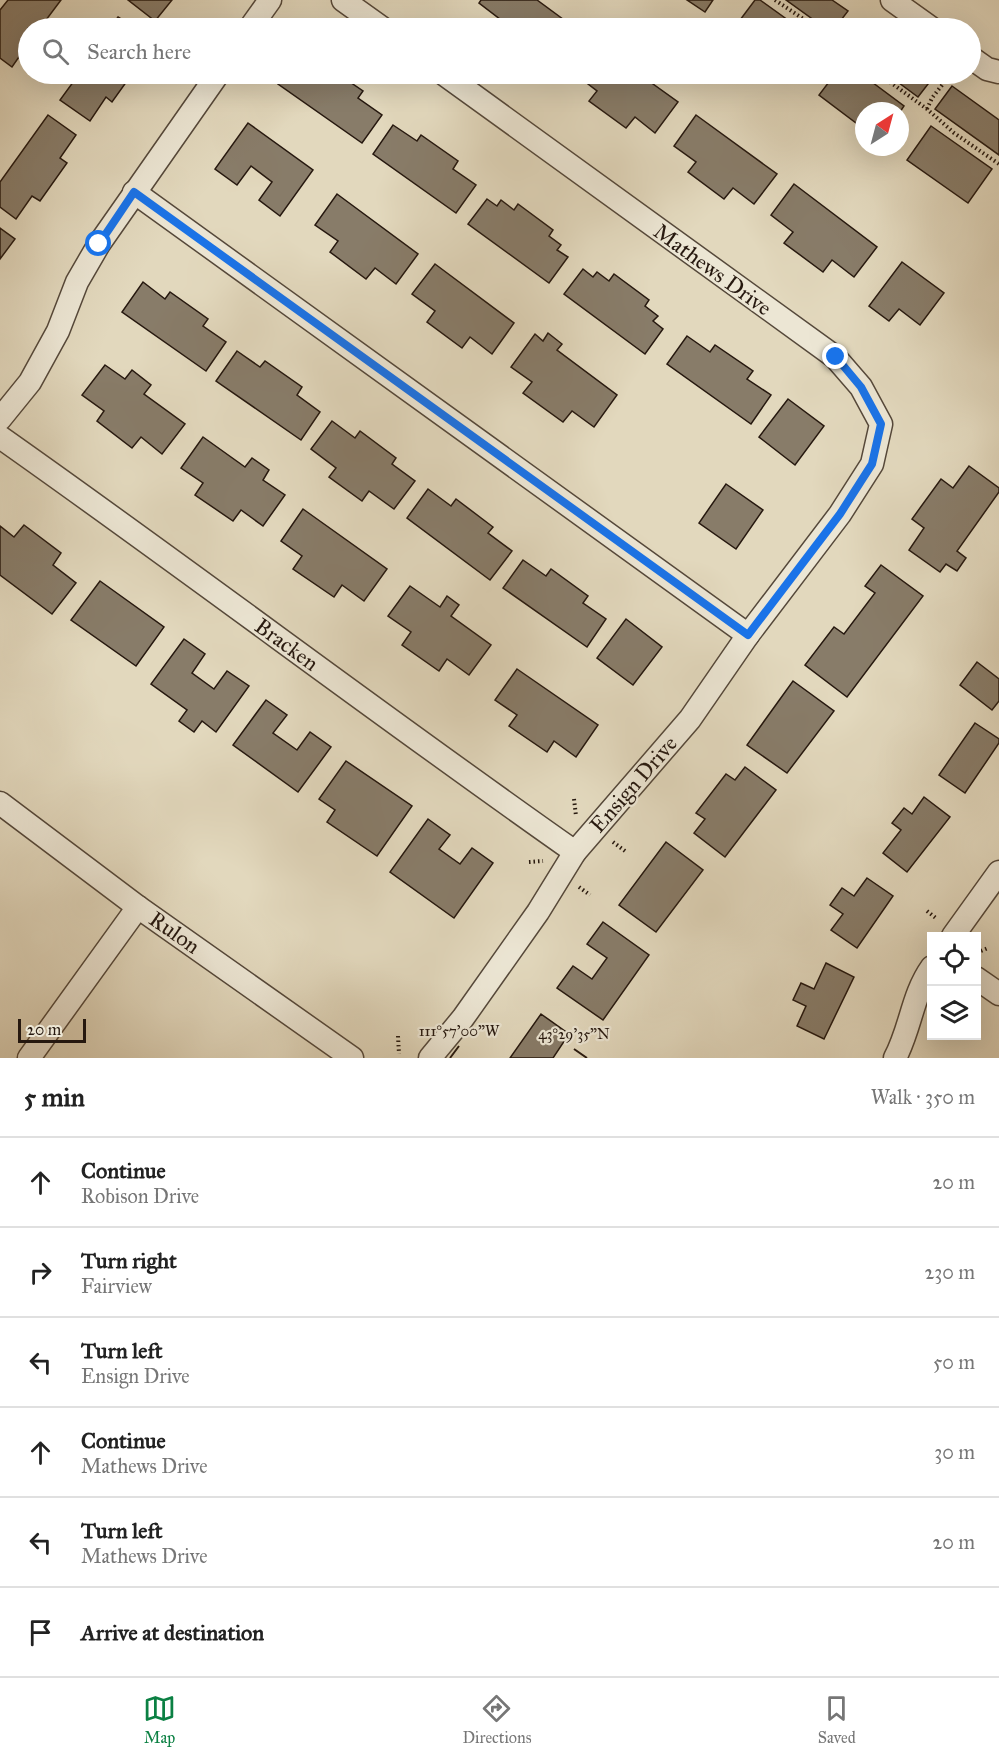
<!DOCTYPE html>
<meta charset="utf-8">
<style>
body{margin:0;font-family:"IM FELL Great Primer",serif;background:#f2f2f2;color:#222}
.controls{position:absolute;right:18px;bottom:18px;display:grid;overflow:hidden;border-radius:0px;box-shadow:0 6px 24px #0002}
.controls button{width:54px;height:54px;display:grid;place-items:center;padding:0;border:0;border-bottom:2px solid #e0e0e0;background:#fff;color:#222;font:30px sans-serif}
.compass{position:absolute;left:855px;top:102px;width:54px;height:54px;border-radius:50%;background:#fff;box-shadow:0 6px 24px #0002;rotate:36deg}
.scale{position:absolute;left:18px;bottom:15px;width:68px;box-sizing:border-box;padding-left:6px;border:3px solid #26180f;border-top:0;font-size:16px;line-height:21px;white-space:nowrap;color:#26180f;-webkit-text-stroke:4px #ece6d4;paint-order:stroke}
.stop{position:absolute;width:18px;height:18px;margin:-14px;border:4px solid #1a73e8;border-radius:50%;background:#fff}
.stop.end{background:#1a73e8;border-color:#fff;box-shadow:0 2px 6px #0008}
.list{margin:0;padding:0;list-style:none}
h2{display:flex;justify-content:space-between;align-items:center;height:78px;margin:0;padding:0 24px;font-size:26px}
h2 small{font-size:20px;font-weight:400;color:#767676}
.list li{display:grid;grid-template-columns:39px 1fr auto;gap:18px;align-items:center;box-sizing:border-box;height:90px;padding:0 24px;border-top:2px solid #e0e0e0}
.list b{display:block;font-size:22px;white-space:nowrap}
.list p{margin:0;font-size:20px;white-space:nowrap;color:#767676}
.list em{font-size:20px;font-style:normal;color:#767676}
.icon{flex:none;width:33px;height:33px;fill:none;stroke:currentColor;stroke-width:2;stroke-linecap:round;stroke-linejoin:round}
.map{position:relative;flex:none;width:999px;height:1058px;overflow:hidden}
.search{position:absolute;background:#fff;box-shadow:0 6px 24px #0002;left:18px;right:18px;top:18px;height:66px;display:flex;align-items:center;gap:15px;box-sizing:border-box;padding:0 21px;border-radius:33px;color:#767676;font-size:22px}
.sheet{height:618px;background:#fff}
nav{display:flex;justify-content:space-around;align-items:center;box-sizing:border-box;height:84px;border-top:2px solid #e0e0e0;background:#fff;font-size:16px;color:#767676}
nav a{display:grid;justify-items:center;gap:3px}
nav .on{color:#0b8043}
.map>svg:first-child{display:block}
.building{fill:#887c69;stroke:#26180f;stroke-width:1.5}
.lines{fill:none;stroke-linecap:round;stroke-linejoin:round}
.minor-casing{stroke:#55483a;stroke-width:25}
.path{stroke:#26180f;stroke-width:4;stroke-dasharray:1.5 3;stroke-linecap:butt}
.minor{stroke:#ece6d4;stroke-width:22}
.route{stroke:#1a73e8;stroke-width:8}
.ticks{fill:none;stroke:#26180f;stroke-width:2}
.labels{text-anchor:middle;stroke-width:4.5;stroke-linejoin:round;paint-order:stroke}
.street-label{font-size:22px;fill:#26180f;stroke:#ece6d4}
.ticks-label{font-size:15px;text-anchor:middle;fill:#26180f;stroke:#ece6d4;stroke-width:4.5;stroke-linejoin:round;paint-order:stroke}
</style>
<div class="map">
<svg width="999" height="1058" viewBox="0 0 999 1058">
<rect width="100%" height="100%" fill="#e2d8bd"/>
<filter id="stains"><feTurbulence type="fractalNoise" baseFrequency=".00333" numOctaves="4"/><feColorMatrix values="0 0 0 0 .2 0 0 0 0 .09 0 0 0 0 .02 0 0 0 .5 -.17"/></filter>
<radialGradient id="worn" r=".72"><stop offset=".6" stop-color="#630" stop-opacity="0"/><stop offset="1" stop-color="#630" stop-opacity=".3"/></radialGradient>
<g class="building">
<path d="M8,0H61L40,28H28V44L12,67L0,58V10Z"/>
<path d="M128,0H172L155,21Z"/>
<path d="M481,0H537L575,28H495L501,20L479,3Z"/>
<path d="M687,0H713L705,12Z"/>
<path d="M755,0H760L799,28H734Z"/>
<path d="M786,0H832L848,11L835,28H825Z"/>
<path d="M118,17L135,28H110Z"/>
<path d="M79,74H132L112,102L106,97L90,121L60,100Z"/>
<path d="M285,74H338L363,91L358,98L382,115L362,143L278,84Z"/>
<path d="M575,74H639L678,102L655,133L635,117L626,128L589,101L597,91Z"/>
<path d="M835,74H861L904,106L900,112L864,111V129L819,95Z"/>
<path d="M887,74H933L935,75L918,97Z"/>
<path d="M952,86L999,120V155L935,109Z"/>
<path d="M48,115L76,135L60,158L67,163L40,201L32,196L16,219L0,207V182Z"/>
<path d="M696,115L777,174L754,204L733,188L724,199L688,172L696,162L674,146Z"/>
<path d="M248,123L313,170L280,216L259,200L272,182L251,166L237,185L215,169Z"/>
<path d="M393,125L417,141L421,135L458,161L453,169L476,185L456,213L373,154Z"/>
<path d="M931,126L992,169L968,203L907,160Z"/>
<path d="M794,184L877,247L854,277L832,260L823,272L784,243L793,232L771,215Z"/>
<path d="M337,194L418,254L396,284L375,268L366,279L330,252L338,241L315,225Z"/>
<path d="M487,199L497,206L501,200L514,210L518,204L553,230L549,236L561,245L557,250L568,257L549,283L468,224Z"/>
<path d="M0,228L15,239L0,259Z"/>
<path d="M902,262L944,293L920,325L899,309L889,321L869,306Z"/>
<path d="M435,264L514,323L492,354L470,337L462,348L427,322L435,311L412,294Z"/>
<path d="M583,269L593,277L597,272L609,281L614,274L649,300L645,306L658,316L653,321L663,329L645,354L564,294Z"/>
<path d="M143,282L165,299L170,292L208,319L203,326L226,342L206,371L122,312Z"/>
<path d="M548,333L562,344L557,350L617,395L594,427L572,411L563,422L523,393L532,382L511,367L535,334L543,341Z"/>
<path d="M687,336L710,352L715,345L753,371L747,379L771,395L751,424L667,364Z"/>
<path d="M237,351L260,367L265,361L302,387L297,395L320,412L301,440L216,381Z"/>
<path d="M105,365L125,379L132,370L151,385L144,394L185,424L162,454L141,437L132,448L97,421L104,411L82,395Z"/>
<path d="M788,399L824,426L795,465L759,437Z"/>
<path d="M332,421L355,438L360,431L396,458L392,464L415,481L394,509L369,491L362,501L329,477L336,468L311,449Z"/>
<path d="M203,437L245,467L252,458L269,470L263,480L285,495L263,526L241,510L233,521L195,495L203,483L181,468Z"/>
<path d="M969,466L999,488V492L957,551L966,558L957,571L946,564L940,572L909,550L924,528L912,519L941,479L953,488Z"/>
<path d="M726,484L763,510L736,549L699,523Z"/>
<path d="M428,489L451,506L456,499L493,527L488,533L512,551L490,580L407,518Z"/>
<path d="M303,509L387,569L364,601L342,585L334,597L293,569L302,556L281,541Z"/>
<path d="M24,525L61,553L53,565L76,583L52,614L0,575V526L14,537Z"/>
<path d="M523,560L546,576L551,569L588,596L583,603L606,619L587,647L503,588Z"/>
<path d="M881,565L923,596L847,697L805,665L834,627L844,634L875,593L865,586Z"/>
<path d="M100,581L164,627L136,666L71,620Z"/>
<path d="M410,586L440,607L447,596L459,605L451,616L491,645L469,675L447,659L439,671L402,645L411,632L388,616Z"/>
<path d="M626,619L662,647L633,685L597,658Z"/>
<path d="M184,639L205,654L192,673L214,689L227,671L249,686L216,732L202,721L194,732L179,721L187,710L151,684Z"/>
<path d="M977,662L999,679V701L992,710L960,685Z"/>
<path d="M517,669L598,725L576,757L554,741L547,752L509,726L517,715L495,700Z"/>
<path d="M793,681L834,711L787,773L747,745Z"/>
<path d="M266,700L287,715L273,733L297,750L310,732L331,747L298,792L233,745Z"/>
<path d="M975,723L999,739V743L965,793L939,775Z"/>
<path d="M346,761L412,806L377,856L327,822L335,810L319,799Z"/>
<path d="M745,767L776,790L725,857L694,833L705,819L696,813L726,774L735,780Z"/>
<path d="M924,797L950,817L907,872L883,853L901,830L892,823L904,808L912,814Z"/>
<path d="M428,819L450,835L439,849L460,864L472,848L493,863L454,918L390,872Z"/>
<path d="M666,842L703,870L656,932L619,905Z"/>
<path d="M867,878L893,896L857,948L831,930L843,914L830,905L842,888L854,896Z"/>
<path d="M603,922L649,955L603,1020L557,988L573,966L592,979L607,958L587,944Z"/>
<path d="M826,963L854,977L824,1039L797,1026L806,1006L793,1000L801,983L814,989Z"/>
<path d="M541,1014L569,1034L553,1058H510Z"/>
</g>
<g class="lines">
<g class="minor-casing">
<g id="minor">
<path d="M343,0L382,28"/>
<path d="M892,0L931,28"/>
<path d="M250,28L270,0"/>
<path d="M970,57L987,69L999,72"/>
<path d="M134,192L748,635"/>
<path d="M0,419L30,382L58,331L77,282L99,244L218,74"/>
<path d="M0,437C193,573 381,716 575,852"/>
<path d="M0,803L138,907L352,1058"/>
<path d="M953,936L999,872"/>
<path d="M976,978L999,994"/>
<path d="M29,1058L138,907"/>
<path d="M430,1058L463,1018L538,912L575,852L690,719L748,635L840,514L872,464L881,424L861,387L835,357L444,74"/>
<path d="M895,1058C911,1028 912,995 932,967"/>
</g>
</g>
<g class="path">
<path d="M775,0L817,28"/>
<path d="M851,28L860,18"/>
<path d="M879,74L927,109L954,133L999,164"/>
<path d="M927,109L932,98L946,80"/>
<path d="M574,799L576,816"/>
<path d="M613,842L625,851"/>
<path d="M529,862L543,861"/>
<path d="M579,887L590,895"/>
<path d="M927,911L937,919"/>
<path d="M981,951L988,948"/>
<path d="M398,1036L399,1054"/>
</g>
<use href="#minor" class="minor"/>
</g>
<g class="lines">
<path class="route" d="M99,244L134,192L748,635L840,514L872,464L881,424L861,387L836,357"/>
</g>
<path class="ticks" d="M574,1049L587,1058M450,1058L459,1046"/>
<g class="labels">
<g class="street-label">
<text transform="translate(713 269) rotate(36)" y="8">Mathews Drive</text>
<text transform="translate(287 644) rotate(36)" y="8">Bracken</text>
<text transform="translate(633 784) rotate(-49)" y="8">Ensign Drive</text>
<text transform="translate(175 932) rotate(35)" y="8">Rulon</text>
</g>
</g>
<g class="ticks-label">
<text x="459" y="1036">111°57'00"W</text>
<text x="574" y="1039">43°29'35"N</text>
</g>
<rect width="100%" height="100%" filter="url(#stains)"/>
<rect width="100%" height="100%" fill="url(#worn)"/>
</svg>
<div class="controls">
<button><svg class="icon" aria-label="locate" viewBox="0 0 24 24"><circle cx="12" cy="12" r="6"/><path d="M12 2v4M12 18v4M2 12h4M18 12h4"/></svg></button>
<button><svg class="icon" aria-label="layers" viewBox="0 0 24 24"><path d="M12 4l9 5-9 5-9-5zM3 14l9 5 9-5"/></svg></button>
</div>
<svg class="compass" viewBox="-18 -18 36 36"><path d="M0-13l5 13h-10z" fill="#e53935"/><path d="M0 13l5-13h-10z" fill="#767676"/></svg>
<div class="scale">20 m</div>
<div class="stop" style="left:99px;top:244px"></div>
<div class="stop end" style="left:836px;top:357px"></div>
<div class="search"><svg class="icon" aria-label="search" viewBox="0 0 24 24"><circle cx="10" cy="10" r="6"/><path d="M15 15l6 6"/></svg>Search here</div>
</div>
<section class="sheet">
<h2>5 min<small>Walk · 350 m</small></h2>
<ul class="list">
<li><svg class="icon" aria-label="ahead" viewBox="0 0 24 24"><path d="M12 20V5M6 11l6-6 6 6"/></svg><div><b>Continue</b><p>Robison Drive</p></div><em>20 m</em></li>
<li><svg class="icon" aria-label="right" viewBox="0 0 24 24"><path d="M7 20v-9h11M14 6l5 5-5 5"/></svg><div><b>Turn right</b><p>Fairview</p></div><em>230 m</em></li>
<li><svg class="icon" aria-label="left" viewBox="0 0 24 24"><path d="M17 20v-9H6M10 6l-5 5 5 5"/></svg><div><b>Turn left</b><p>Ensign Drive</p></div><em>50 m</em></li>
<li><svg class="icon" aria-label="ahead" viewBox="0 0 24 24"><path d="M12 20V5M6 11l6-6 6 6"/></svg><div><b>Continue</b><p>Mathews Drive</p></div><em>30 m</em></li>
<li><svg class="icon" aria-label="left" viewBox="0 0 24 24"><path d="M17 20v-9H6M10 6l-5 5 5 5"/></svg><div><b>Turn left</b><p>Mathews Drive</p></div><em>20 m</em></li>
<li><svg class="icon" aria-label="arrive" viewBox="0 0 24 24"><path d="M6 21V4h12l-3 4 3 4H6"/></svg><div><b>Arrive at destination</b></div></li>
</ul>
</section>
<nav>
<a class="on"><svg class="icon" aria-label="map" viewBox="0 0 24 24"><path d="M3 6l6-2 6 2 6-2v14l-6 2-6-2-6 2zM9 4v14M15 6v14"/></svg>Map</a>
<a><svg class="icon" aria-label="directions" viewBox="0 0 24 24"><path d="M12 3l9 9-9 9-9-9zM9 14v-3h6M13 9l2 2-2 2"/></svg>Directions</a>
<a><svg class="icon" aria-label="saved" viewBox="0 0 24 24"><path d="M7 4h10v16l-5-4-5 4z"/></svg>Saved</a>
</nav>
